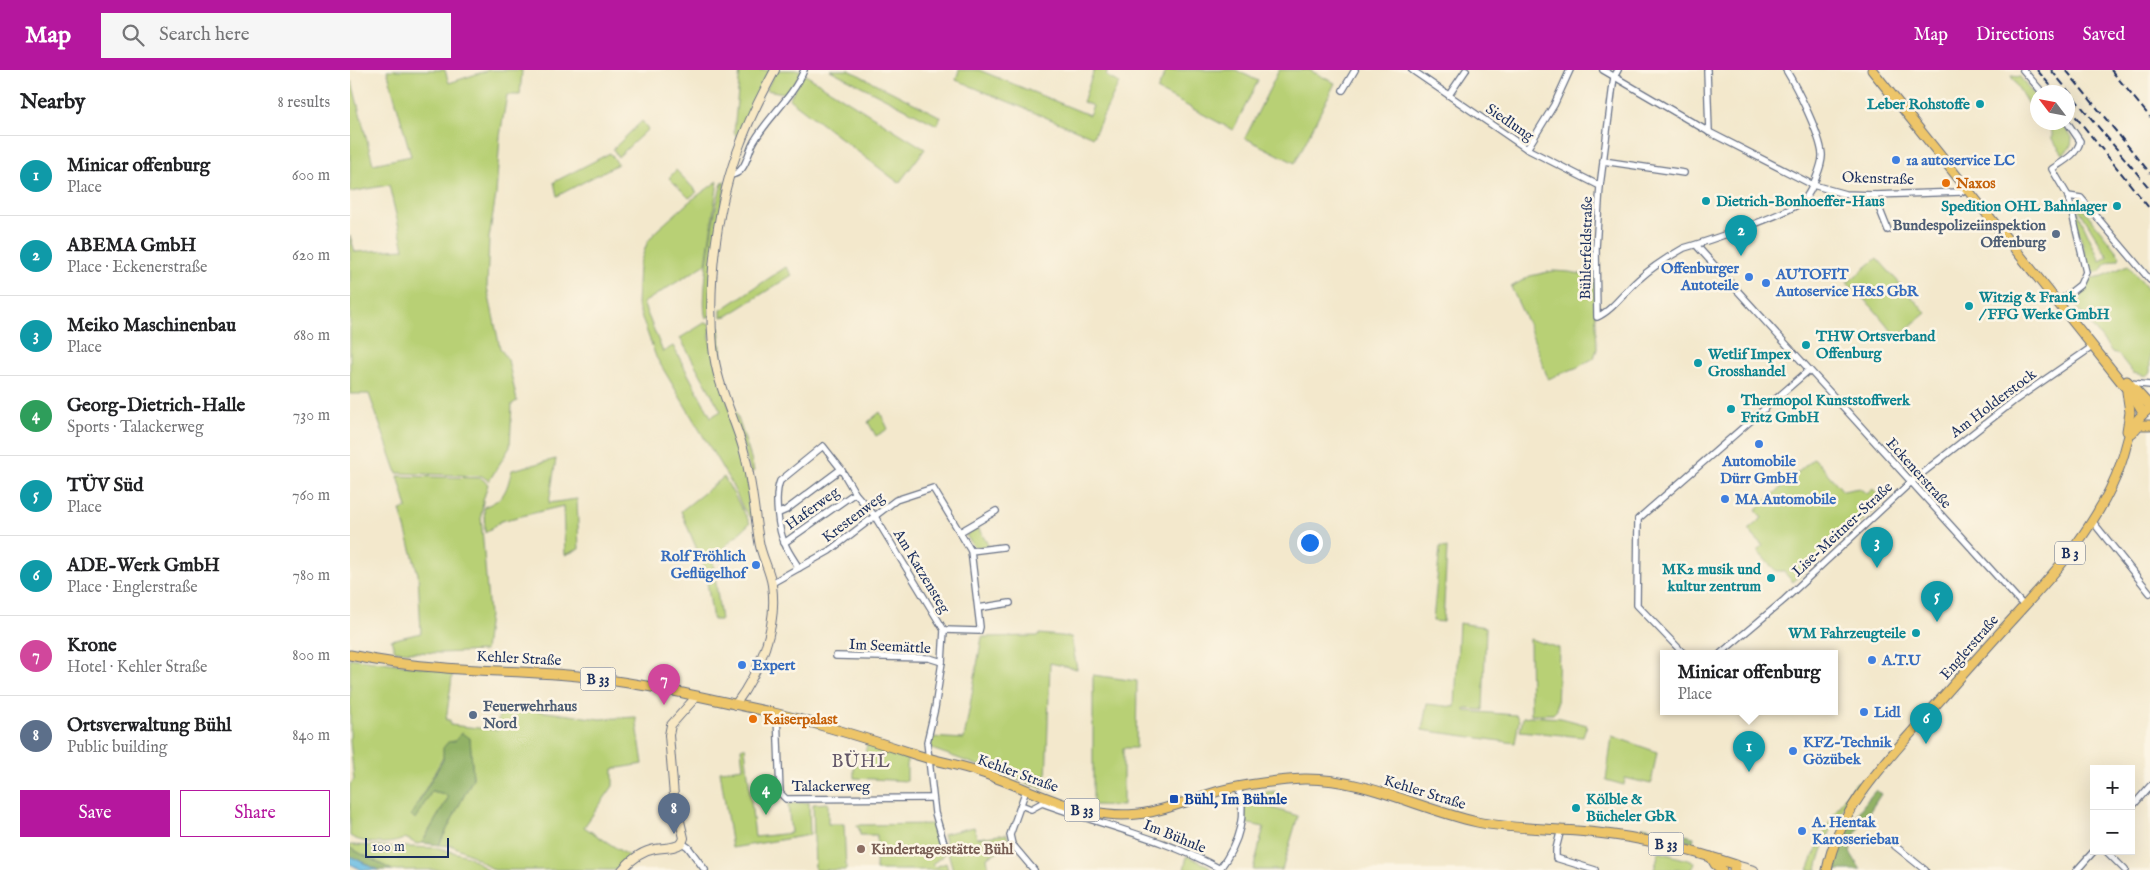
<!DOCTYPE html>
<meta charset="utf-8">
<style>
body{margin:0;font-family:"IM FELL English",serif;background:#f6f6f6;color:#202124}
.controls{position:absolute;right:15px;bottom:15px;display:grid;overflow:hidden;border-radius:0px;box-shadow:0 5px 20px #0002}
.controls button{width:45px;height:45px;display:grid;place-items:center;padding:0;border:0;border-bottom:1px solid #e0e0e0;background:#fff;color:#202124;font:25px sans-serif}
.compass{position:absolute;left:1680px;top:15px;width:45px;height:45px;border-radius:50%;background:#fff;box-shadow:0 5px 20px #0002;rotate:302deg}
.scale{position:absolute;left:15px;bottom:12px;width:84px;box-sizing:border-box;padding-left:5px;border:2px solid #1b2f5e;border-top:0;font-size:14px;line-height:18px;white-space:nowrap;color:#1b2f5e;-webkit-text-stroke:4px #fcf5e5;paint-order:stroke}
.you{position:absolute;left:959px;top:472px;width:18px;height:18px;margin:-12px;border:4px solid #fff;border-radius:50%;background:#1a73e8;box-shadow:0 0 0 8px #1a73e833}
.badge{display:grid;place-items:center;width:32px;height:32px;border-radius:50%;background:#b5179e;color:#fff;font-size:16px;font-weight:700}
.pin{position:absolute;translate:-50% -41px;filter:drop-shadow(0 1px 2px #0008)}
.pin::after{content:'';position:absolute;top:26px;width:18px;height:15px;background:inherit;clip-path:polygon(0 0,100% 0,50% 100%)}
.popup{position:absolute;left:1310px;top:580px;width:178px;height:65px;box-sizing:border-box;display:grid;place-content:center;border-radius:0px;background:#fff;filter:drop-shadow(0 1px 4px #0005);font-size:16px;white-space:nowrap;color:#757577}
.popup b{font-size:19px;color:#202124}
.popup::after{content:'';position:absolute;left:50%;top:100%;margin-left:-10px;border:10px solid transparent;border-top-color:#fff}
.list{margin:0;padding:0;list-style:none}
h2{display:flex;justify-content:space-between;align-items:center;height:65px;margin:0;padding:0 20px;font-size:21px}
h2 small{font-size:16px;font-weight:400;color:#757577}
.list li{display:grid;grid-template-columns:32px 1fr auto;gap:15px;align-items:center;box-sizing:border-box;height:80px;padding:0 20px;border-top:1px solid #e0e0e0}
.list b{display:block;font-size:19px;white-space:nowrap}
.list p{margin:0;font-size:16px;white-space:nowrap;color:#757577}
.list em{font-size:16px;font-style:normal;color:#757577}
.actions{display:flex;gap:10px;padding:15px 20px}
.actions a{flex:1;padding:11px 0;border:1px solid #b5179e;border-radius:0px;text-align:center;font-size:18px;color:#b5179e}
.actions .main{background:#b5179e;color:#fff}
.icon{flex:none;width:28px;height:28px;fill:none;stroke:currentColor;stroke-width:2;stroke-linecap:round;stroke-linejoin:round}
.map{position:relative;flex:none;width:1800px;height:800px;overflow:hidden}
header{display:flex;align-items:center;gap:30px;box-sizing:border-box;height:70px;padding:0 25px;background:#b5179e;color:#fff}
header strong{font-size:24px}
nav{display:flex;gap:28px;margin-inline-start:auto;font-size:18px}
.search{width:350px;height:45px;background:#f6f6f6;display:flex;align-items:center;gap:12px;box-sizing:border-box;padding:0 18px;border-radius:0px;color:#757577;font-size:19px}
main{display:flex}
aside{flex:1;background:#fff}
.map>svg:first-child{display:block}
.green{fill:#b8d074;stroke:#6a8069}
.forest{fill:#92b266;stroke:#567062}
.water{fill:#66bbe3;stroke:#4075a0}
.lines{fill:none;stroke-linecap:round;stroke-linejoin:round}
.street-casing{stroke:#677084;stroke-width:8}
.secondary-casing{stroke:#677084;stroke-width:10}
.primary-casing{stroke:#677084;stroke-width:11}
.street{stroke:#fff;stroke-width:5.5}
.secondary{stroke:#f8e8c3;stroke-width:8}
.primary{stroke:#edc569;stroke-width:9}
.rail{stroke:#1b2f5e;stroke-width:2;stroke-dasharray:8 4;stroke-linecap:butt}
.culture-dot{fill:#0f9aa8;stroke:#fcf5e5;stroke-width:2}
.shop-dot{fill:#3f7fe0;stroke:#fcf5e5;stroke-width:2}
.food-dot{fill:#e8710a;stroke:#fcf5e5;stroke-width:2}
.service-dot{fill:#5c6f8a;stroke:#fcf5e5;stroke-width:2}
.transit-dot{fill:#1a4fb4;stroke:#fcf5e5;stroke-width:2}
.education-dot{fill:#8d6e63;stroke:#fcf5e5;stroke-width:2}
.labels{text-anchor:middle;stroke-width:5;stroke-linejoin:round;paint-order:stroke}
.shield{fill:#fcf5e5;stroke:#5e6a86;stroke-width:1}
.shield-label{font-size:14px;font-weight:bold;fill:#1b2f5e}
.culture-label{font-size:15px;font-weight:bold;fill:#0d838f;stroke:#fcf5e5;text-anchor:start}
.street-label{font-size:15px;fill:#1b2f5e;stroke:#fcf5e5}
.shop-label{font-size:15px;font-weight:bold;fill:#366cbe;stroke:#fcf5e5;text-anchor:start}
.food-label{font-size:15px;font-weight:bold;fill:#c56008;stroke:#fcf5e5;text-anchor:start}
.service-label{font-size:15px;font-weight:bold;fill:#4e5e75;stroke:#fcf5e5;text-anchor:end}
.transit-label{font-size:15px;font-weight:bold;fill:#164399;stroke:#fcf5e5;text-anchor:start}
.education-label{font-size:15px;font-weight:bold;fill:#785e54;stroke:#fcf5e5;text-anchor:start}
.quarter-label{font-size:18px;letter-spacing:1px;fill:#645869;stroke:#fcf5e5}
</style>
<header>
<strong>Map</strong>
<div class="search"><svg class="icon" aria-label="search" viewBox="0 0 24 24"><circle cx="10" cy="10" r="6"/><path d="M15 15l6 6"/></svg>Search here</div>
<nav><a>Map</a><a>Directions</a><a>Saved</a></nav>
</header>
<main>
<aside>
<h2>Nearby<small>8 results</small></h2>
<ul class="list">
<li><span class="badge" style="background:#0f9aa8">1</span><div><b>Minicar offenburg</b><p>Place</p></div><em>600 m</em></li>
<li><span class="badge" style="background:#0f9aa8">2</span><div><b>ABEMA GmbH</b><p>Place · Eckenerstraße</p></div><em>620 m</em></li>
<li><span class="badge" style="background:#0f9aa8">3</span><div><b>Meiko Maschinenbau</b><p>Place</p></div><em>680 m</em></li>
<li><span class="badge" style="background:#2e9e5b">4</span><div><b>Georg-Dietrich-Halle</b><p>Sports · Talackerweg</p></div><em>730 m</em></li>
<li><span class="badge" style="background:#0f9aa8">5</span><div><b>TÜV Süd</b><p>Place</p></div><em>760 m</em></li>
<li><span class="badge" style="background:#0f9aa8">6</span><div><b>ADE-Werk GmbH</b><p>Place · Englerstraße</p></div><em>780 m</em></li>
<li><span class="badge" style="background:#d1479c">7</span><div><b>Krone</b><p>Hotel · Kehler Straße</p></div><em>800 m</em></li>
<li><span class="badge" style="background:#5c6f8a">8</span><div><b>Ortsverwaltung Bühl</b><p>Public building</p></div><em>840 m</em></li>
</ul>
<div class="actions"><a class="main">Save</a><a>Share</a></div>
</aside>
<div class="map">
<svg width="1800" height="800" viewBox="0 0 1800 800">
<rect width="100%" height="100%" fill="#fcf5e5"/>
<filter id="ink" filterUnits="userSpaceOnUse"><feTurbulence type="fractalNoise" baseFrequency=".02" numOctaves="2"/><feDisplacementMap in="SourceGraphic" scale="10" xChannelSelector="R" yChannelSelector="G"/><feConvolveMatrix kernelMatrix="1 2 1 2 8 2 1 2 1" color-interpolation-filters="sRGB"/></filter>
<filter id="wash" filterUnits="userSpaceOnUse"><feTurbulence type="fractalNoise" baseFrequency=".0096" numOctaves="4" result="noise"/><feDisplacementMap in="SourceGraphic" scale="20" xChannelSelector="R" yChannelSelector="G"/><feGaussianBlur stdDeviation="1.12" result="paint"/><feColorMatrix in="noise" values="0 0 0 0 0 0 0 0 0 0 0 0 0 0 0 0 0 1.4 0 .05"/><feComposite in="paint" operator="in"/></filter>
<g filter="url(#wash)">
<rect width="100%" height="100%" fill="#f3e8cc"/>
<g class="green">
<path d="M37,0H95L99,13L139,0H172L170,25H157L150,66L146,125L139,168L137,217L150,278L158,290L167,331L162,334L160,377L139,411L132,406L47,403L19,324H0V166L5,182L54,179L39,115L0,122V13L2,12L23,94L61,86Z"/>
<path d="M390,0H421L400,39L388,68L384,62Z"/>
<path d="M426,0H453L439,24L416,20Z"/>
<path d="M480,0H499L591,47L587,55Z"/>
<path d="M609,0H629L739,45L743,36L733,32L744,0H758L756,6L769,13L743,67L606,10Z"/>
<path d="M817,0H886L908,11L883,60L807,20Z"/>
<path d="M929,0H959L985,13L945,93L895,68Z"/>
<path d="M454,4L575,79L549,113L439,29Z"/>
<path d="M1661,6L1670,7L1687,28V41H1682Z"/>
<path d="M292,51L298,59L268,87L263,79Z"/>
<path d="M1696,53H1710L1722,67L1721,77L1713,84L1702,69V62Z"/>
<path d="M260,83L268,94L207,126L204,112Z"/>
<path d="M326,100L347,122L339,128L319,108Z"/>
<path d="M368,111L356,194L293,233L313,282L323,276L361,347L371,341L330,268L356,252L360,254V269L391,380L397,407L402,446L400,447L393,438L380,411L306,287L287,234L289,196L297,173L306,161L340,131Z"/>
<path d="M373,111L375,112L360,246L356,248C349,233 365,127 373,111Z"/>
<path d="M1732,137L1770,186L1769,189L1757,193L1751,201L1742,203L1740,202L1723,140H1727L1750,191L1758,187L1729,139Z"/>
<path d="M1527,188L1576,243L1547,267L1522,237L1497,213Z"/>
<path d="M1778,195L1800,222V302L1796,306L1783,303L1769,285L1762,282L1722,231L1724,225L1742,208L1753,206Z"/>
<path d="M436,197L442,205L377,246L371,247V240Z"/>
<path d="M1203,201L1219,202L1244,206L1247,279L1244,288L1228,297L1198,309L1179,256L1161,217L1180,206Z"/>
<path d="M366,254L369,257L373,302L401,388L404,401L401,403L369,297L365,257Z"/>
<path d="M530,342L538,359L526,366L518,352Z"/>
<path d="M1464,388L1493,421L1509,418L1517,424L1523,419L1534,431L1443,512L1433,501H1426L1407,481L1413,476L1398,460L1412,448L1406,440Z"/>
<path d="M206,389L199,433L227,429L229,479L215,485L213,436L151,451L135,463L134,437C156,428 156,421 162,400Z"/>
<path d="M48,406L131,408L138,414L133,431L131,446L139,545L135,581L90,583L45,581L41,570L71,563L68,504L50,440L57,438Z"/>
<path d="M374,407L400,453L371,480L362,485L371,550H363L355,499L331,441Z"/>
<path d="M628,458L639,476L624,477L616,465Z"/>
<path d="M1090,477L1097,478L1093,552L1083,551Z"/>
<path d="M1109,553L1136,557L1133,640L1115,639V641L1166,645L1169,650L1165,673L1072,660L1077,634L1105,637Z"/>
<path d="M689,564L721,567L727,599L700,593L696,714L694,719L582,679L580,667L614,669L632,567L689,566Z"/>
<path d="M1180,569L1209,578L1207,640L1203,644H1181Z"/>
<path d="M0,588L103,601L96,650H100V655L147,660L150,636L250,649L286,647L293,694L263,699V716L234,757L280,787L265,800H144L118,783L103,776L89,775L123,708L120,669L95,684L61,745L65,748L82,721L96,724L98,728L72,773L67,774L55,768C43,776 12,774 0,766V714L4,710L0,671Z"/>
<path d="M743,605L787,611L786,678H773V736L743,735Z"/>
<path d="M1180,646L1211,648L1237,655L1233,667L1170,661L1173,647Z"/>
<path d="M1262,666L1307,682L1301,714L1275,708L1274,715L1256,710Z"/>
<path d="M517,673L527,676L557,688V711L504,708V694L513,695Z"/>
<path d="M395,677L405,767L441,763L438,734L459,732L460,765L382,778L370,701L393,698L391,678Z"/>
<path d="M1507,712L1509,714C1491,740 1473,769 1467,800H1458C1466,779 1490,726 1507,712Z"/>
<path d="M925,721V726L911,731L909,734L948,746L932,800H903L914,757L894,753L895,725Z"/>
<path d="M478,733V754H494L496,800H465L463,734Z"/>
<path d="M586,754L588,762L585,763L587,775H592L594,785L582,794L585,797L596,793L598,800H526L527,765H510L509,758L507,757V755Z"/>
<path d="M624,757L627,768L657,764L659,776L637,787L639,800H603L593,764Z"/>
<path d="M0,775L88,778L118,786L138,800H42L0,778Z"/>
<path d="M1309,782L1345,792L1342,800H1304Z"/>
<path d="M837,786L859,796L860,800H834Z"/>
</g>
<g class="forest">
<path d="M111,663L120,668L123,708L89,775L72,773L98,728L95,724L82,721L65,749L61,745L93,690V678L98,672L105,671Z"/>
<path d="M1526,720L1531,724L1505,764L1500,782L1511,800H1485C1488,770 1507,741 1526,720Z"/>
<path d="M1293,756L1344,767L1343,773C1327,767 1309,768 1292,761Z"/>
<path d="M0,778L42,800H28L0,786Z"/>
</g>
<path class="water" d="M0,786L28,800H12L0,794Z"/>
</g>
<g filter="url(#ink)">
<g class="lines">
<g class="street-casing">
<g id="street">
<path d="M1062,0L1177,79L1250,116"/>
<path d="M1253,0L1359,62L1463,115L1495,124L1524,125L1611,122L1616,119"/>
<path d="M1268,0L1264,7L1250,116L1246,178L1247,247C1263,240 1275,221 1288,210C1302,197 1318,187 1334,178C1355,172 1442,143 1454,130C1461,122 1473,95 1472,84C1470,64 1447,18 1436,0"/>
<path d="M1357,0L1359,62"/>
<path d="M1673,0L1692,22"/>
<path d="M993,20L1005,0"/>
<path d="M1099,25L1116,0"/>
<path d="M1177,79L1204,35L1220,0"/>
<path d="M1253,91L1334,103"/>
<path d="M380,105C397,104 397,82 405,70C420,45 443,27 454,0"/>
<path d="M1524,125L1538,160"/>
<path d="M1718,126L1731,128L1800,210"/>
<path d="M1346,175L1674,536"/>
<path d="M1707,233L1730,215L1736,202L1718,126L1702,99C1712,92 1728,84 1730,71L1717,52"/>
<path d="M1780,313L1800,315"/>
<path d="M429,443L436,440L491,399"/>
<path d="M1743,452L1800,523"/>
<path d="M610,462L646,441"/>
<path d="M434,473L505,423"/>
<path d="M621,481L653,477"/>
<path d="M449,498C444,490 438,482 435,474C428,460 424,426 430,411L473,376L491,399L505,423L524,445L594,560L592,592L585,638L577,672L585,743L595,777"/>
<path d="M422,513L479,481L546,430L583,418L621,481L630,557L629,561L594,560"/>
<path d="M628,538L660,533"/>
<path d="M1333,583L1287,535L1288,449L1459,300"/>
<path d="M1371,583L1434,530L1561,412L1664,331L1742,277"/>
<path d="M486,586L579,588L592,592"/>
<path d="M427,644L430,723L436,729L583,728"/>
<path d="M676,720L660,765L662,774L684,800"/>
<path d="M671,735L681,739L692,733C751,755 814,768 870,799"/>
<path d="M1781,738L1800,716"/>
<path d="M1211,759L1206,779V788L1245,800"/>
<path d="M332,773L338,777L355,800"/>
<path d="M1545,776L1575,800"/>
<path d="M1756,781L1775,800"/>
<path d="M869,800C887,776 898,747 888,717"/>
<path d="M1727,800L1744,781"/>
</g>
</g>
<g class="secondary-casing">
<g id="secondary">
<path d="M385,635C410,601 428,557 422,515C420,500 411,486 409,471C404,440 402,408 393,378C383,344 366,313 363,277C357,212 367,132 391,72C400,47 412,24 425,0"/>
<path d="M1386,795L1404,800"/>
<path d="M272,800C280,791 292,781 305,779C315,777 324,779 332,773L334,768L324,726L319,665L321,655L346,627"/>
</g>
</g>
<g class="primary-casing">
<g id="primary">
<path d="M1522,0L1784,328L1793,343"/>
<path d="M1777,311L1800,336"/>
<path d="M1777,361L1780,342L1777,322"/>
<path d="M1782,363L1789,355H1800"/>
<path d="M0,585C28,591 56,595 85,597C135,602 185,601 235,607C298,614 362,629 424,643C471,654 515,668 561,683C583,691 607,694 630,702C673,716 713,740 758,744C798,749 832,732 869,721C892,715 930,710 954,709C1014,708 1069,739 1127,752C1166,760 1207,758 1248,763C1295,768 1341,780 1386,795L1384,800"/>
<path d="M1361,787L1365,794L1372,800"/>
<path d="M1477,800C1489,738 1536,692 1576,646C1606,612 1636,578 1667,544C1687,522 1708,500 1726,475C1744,450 1761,423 1771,393C1781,365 1775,358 1800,338"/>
</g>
</g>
<use href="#street" class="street"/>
<use href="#secondary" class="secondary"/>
<use href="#primary" class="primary"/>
<g class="rail">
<path d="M1687,0L1706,22"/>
<path d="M1701,0L1800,119"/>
<path d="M1716,0L1800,103"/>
<path d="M1761,0L1800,47"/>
<path d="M1718,37L1800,139"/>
</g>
</g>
</g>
<g class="culture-dot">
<circle cx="1630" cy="34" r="5"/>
<circle cx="1356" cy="131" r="5"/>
<circle cx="1767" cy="136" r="5"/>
<circle cx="1619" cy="236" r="5"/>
<circle cx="1456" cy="275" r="5"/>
<circle cx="1348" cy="293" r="5"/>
<circle cx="1381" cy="339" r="5"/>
<circle cx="1421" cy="508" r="5"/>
<circle cx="1566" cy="563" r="5"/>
<circle cx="1226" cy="738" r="5"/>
</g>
<g class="shop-dot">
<circle cx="1546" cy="90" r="5"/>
<circle cx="1399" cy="207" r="5"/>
<circle cx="1416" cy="213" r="5"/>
<circle cx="1409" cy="374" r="5"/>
<circle cx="1375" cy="429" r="5"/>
<circle cx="406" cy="495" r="5"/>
<circle cx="1522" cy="590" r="5"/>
<circle cx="392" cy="595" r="5"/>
<circle cx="1514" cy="642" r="5"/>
<circle cx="1443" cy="681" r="5"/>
<circle cx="1452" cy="761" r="5"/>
</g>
<g class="food-dot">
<circle cx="1596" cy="113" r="5"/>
<circle cx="403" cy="649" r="5"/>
</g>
<g class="service-dot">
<circle cx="1706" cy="164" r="5"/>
<circle cx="123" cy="645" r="5"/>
</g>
<rect class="transit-dot" x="819" y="724" width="10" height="10" rx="2.5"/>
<circle class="education-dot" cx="511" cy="779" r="5"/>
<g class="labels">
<g class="shield">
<rect x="1705" y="471.5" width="30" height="23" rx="4"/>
<rect x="230.5" y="597.5" width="35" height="23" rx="4"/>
<rect x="714.5" y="728.5" width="35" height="23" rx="4"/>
<rect x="1298.5" y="762.5" width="35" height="23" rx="4"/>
</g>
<g class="shield-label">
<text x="1720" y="488">B 3</text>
<text x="248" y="614">B 33</text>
<text x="732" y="745">B 33</text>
<text x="1316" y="779">B 33</text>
</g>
<g class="culture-label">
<text x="1620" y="39" text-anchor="end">Leber Rohstoffe</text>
<text x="1366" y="136">Dietrich-Bonhoeffer-Haus</text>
<text x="1757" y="141" text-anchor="end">Spedition OHL Bahnlager</text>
<text x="1629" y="232">Witzig &amp; Frank<tspan x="1629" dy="17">/ FFG Werke GmbH</tspan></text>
<text x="1466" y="271">THW Ortsverband<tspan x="1466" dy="17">Offenburg</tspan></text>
<text x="1358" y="289">Wetlif Impex<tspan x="1358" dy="17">Grosshandel</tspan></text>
<text x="1391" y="335">Thermopol Kunststoffwerk<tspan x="1391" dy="17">Fritz GmbH</tspan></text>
<text x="1411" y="504" text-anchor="end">MK2 musik und<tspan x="1411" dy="17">kultur zentrum</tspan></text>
<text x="1556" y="568" text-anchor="end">WM Fahrzeugteile</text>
<text x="1236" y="734">Kölble &amp;<tspan x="1236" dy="17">Bücheler GbR</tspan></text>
</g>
<g class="street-label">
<text transform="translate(1160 52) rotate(34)" y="5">Siedlung</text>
<text transform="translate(1528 108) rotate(2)" y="5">Okenstraße</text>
<text transform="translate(1236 178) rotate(-89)" y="5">Bühlerfeldstraße</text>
<text transform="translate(1643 333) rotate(-37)" y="5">Am Holderstock</text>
<text transform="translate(1569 403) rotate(48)" y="5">Eckenerstraße</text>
<text transform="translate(462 438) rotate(-36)" y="5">Haferweg</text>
<text transform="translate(503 447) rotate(-37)" y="5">Krestenweg</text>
<text transform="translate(1492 459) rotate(-43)" y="5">Lise-Meitner-Straße</text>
<text transform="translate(572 501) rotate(59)" y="5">Am Katzensteg</text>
<text transform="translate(540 576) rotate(3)" y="5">Im Seemättle</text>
<text transform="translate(1619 577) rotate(-49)" y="5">Englerstraße</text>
<text transform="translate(169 588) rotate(3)" y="5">Kehler Straße</text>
<text transform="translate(668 703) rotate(20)" y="5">Kehler Straße</text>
<text x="481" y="721">Talackerweg</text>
<text transform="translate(1075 722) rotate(17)" y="5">Kehler Straße</text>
<text transform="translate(825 766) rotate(22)" y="5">Im Bühnle</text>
</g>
<g class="shop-label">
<text x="1556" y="95">1a autoservice LC</text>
<text x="1389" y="203" text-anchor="end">Offenburger<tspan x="1389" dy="17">Autoteile</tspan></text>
<text x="1426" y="209">AUTOFIT<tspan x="1426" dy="17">Autoservice H&amp;S GbR</tspan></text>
<text x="1409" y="396" text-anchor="middle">Automobile<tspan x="1409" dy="17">Dürr GmbH</tspan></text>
<text x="1385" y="434">MA Automobile</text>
<text x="396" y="491" text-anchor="end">Rolf Fröhlich<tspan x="396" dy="17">Geflügelhof</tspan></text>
<text x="1532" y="595">A.T.U</text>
<text x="402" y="600">Expert</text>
<text x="1524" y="647">Lidl</text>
<text x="1453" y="677">KFZ-Technik<tspan x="1453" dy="17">Gözübek</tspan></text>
<text x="1462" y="757">A. Hentak<tspan x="1462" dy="17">Karosseriebau</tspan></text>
</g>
<g class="food-label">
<text x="1606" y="118">Naxos</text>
<text x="413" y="654">Kaiserpalast</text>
</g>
<g class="service-label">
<text x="1696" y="160">Bundespolizeiinspektion<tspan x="1696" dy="17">Offenburg</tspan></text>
<text x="133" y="641" text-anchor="start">Feuerwehrhaus<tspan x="133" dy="17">Nord</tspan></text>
</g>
<g class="transit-label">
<text x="834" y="734">Bühl, Im Bühnle</text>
</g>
<g class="education-label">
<text x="521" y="784">Kindertagesstätte Bühl</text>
</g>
<g class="quarter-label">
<text x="511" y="697">BÜHL</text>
</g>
</g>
</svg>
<div class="controls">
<button>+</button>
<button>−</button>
</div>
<svg class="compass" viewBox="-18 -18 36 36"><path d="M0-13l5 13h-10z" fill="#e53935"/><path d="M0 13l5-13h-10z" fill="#757577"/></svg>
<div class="scale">100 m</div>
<div class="you"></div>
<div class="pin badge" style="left:1399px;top:702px;background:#0f9aa8">1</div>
<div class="popup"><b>Minicar offenburg</b>Place</div>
<div class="pin badge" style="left:1391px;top:186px;background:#0f9aa8">2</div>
<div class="pin badge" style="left:1527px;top:498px;background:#0f9aa8">3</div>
<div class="pin badge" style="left:416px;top:745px;background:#2e9e5b">4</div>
<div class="pin badge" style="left:1587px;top:552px;background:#0f9aa8">5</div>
<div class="pin badge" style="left:1576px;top:674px;background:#0f9aa8">6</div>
<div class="pin badge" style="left:314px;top:635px;background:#d1479c">7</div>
<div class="pin badge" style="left:324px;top:764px;background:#5c6f8a">8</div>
</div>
</main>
